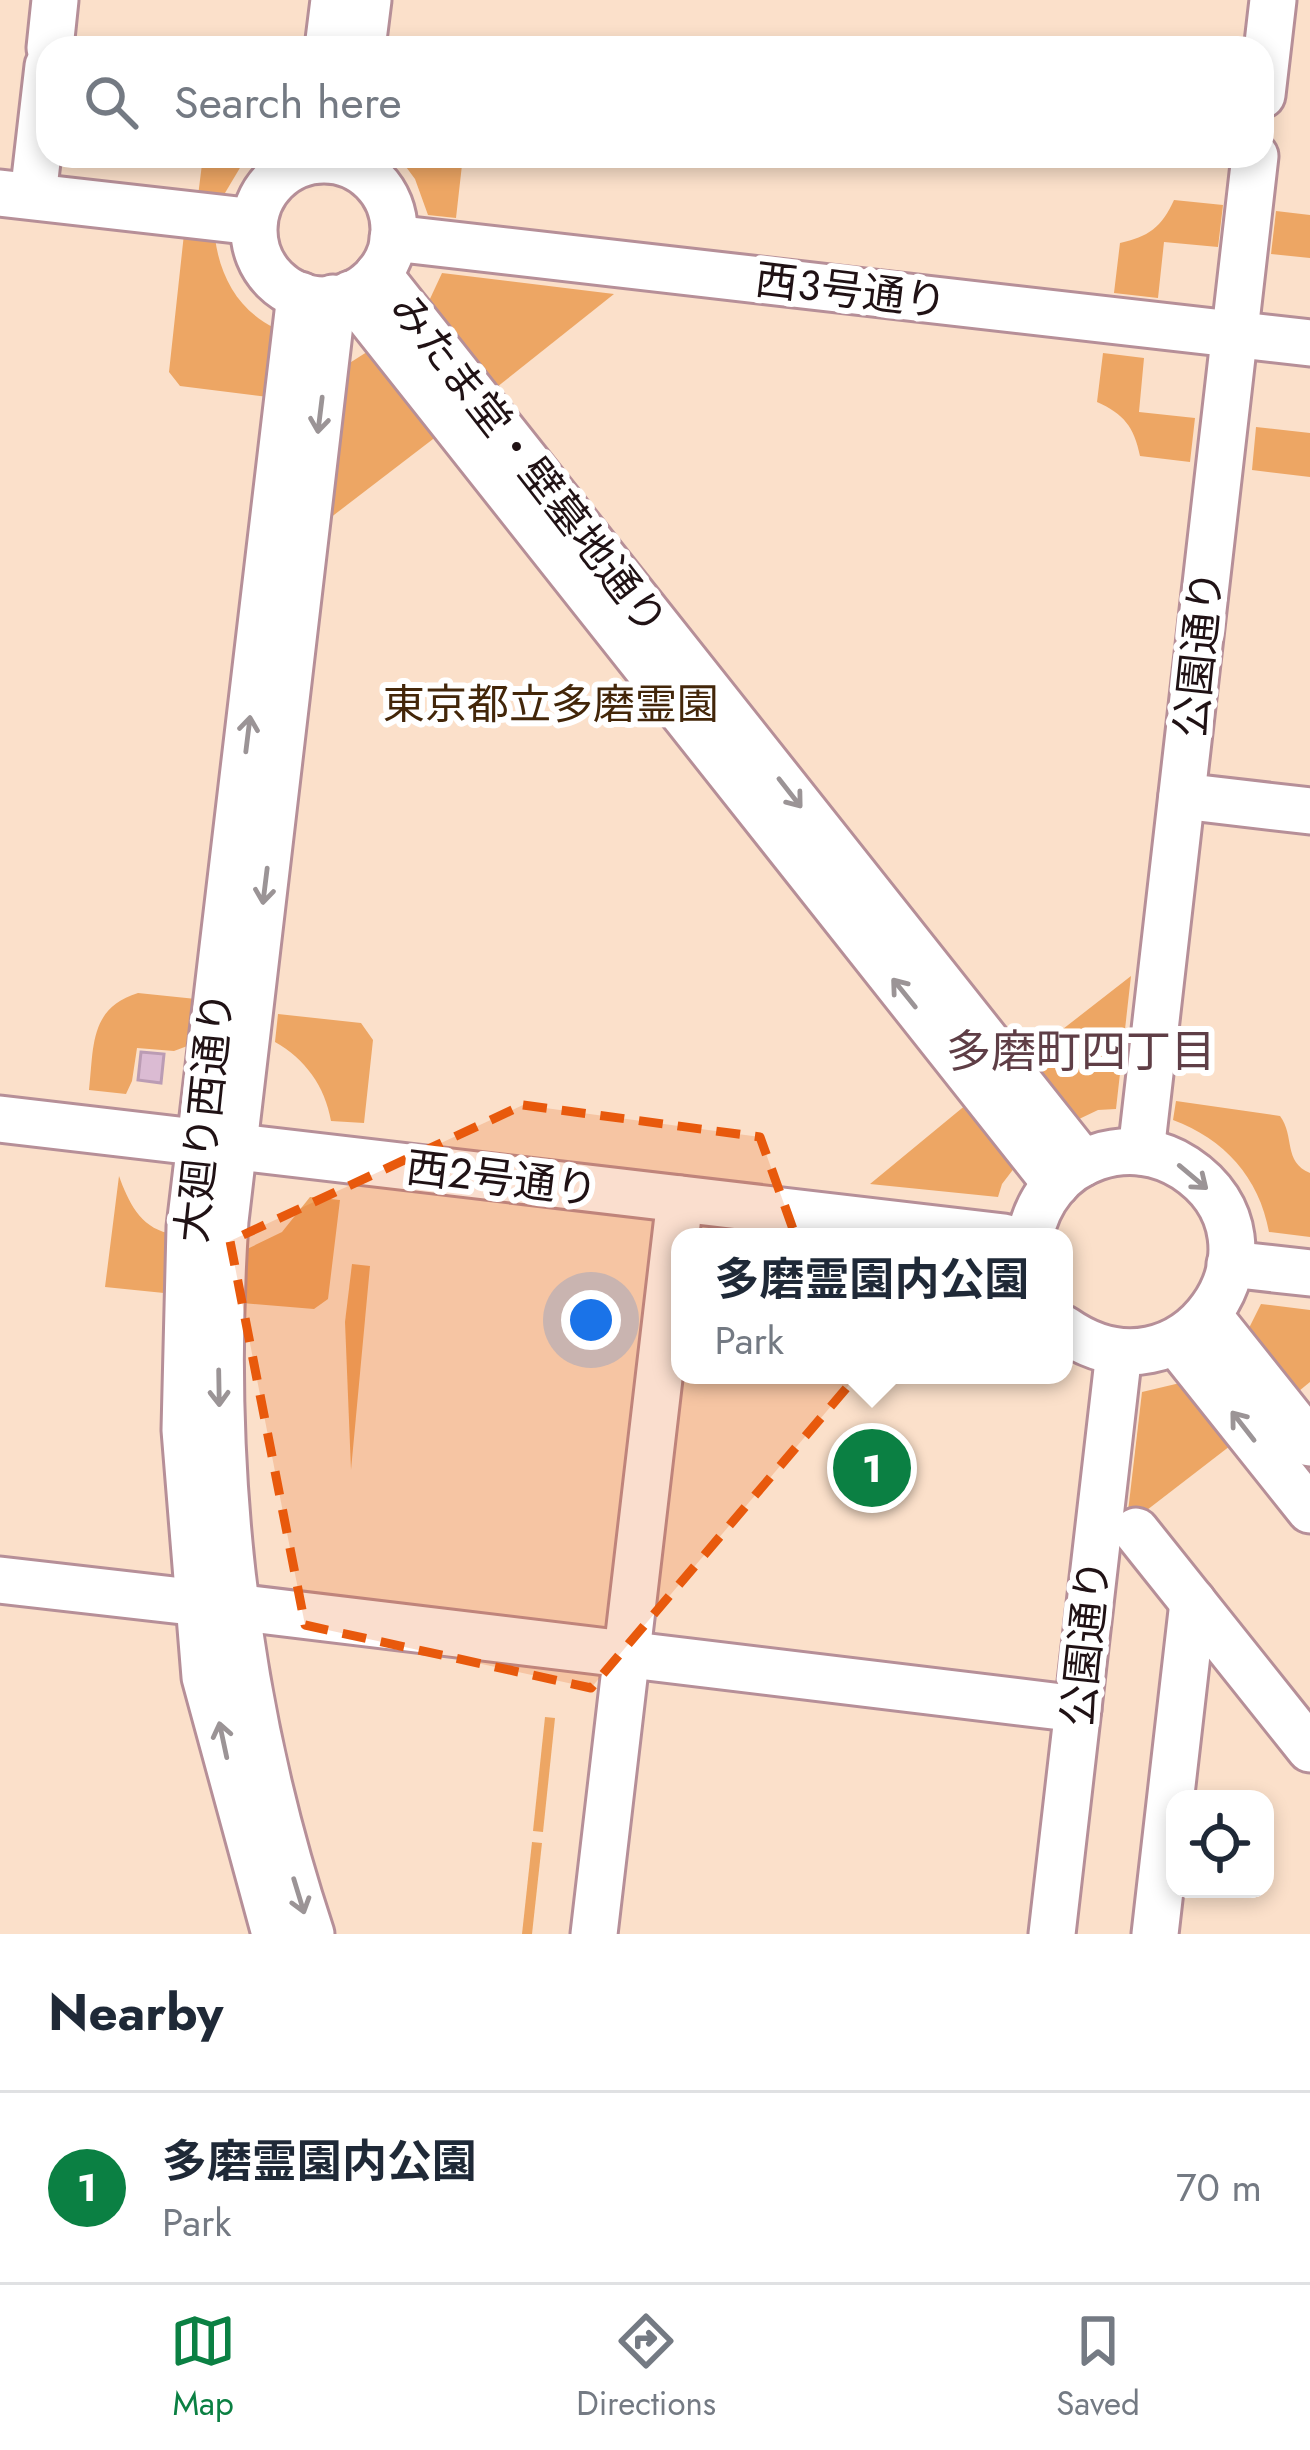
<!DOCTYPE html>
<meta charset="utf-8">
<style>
body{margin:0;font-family:Jost,"Noto Sans JP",sans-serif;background:#f2f2f3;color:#1f2937}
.controls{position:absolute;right:36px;bottom:36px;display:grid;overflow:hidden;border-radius:24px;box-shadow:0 6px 18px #0003}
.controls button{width:108px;height:108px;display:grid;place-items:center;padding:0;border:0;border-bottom:3px solid #e0e1e3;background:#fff;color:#1f2937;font:60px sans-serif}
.you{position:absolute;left:591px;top:1320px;width:42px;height:42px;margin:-30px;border:9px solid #fff;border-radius:50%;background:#1a73e8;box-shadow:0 0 0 18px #1a73e833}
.badge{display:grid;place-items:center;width:78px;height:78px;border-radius:50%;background:#0b8043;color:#fff;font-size:39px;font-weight:700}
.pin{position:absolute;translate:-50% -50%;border:6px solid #fff;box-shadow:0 3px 12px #0006}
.popup{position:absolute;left:671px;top:1228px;width:402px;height:156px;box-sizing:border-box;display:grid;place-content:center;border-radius:24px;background:#fff;filter:drop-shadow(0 3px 9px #0005);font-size:39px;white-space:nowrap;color:#747a83}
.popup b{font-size:45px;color:#1f2937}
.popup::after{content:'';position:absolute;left:50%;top:100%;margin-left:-24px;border:24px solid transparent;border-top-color:#fff}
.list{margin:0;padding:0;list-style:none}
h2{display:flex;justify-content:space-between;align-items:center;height:156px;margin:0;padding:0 48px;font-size:51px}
h2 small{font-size:39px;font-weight:400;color:#747a83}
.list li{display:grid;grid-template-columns:78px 1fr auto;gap:36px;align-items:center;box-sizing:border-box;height:192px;padding:0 48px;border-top:3px solid #e0e1e3}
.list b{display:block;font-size:45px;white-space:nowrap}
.list p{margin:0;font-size:39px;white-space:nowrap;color:#747a83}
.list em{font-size:39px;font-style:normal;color:#747a83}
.icon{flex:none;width:66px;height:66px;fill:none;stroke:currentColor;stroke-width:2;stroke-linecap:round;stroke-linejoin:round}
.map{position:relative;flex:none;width:1310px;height:1934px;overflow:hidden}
.search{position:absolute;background:#fff;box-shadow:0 6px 18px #0003;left:36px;right:36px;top:36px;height:132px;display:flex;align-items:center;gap:30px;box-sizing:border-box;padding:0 42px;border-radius:36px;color:#747a83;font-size:45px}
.sheet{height:348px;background:#fff}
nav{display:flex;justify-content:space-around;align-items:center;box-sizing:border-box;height:168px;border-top:3px solid #e0e1e3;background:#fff;font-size:33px;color:#747a83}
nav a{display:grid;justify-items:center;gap:6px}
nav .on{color:#0b8043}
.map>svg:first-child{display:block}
.green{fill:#fbe0ca;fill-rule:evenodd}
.forest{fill:#eda664}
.building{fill:#dbbbd3;stroke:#bb9cb4;stroke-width:3}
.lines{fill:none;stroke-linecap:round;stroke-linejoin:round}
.minor-casing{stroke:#b68f98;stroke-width:51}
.minor{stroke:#fff;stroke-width:45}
.oneway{stroke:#9b9496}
.marked{fill:#e8590c;fill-opacity:0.2;stroke:#e8590c;stroke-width:9;stroke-dasharray:24 15;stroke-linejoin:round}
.labels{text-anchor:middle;stroke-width:12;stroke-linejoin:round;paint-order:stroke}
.street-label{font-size:42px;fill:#201215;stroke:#fff}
.park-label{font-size:42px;fill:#432609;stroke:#fff}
.neighbourhood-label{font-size:45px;fill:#5f3e46;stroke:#fff}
</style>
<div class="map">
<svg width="1310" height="1934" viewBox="0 0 1310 1934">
<rect width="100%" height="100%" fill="#fef5f7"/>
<path class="green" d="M0,0H1310V1934H0ZM48,48H1262V156H48ZM680,1237H1064V1375H680ZM1175,1799H1265V1889H1175Z"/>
<g class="forest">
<path d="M203,156H247L222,198L198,196Z"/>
<path d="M398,156H463L456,218L428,215L415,179Z"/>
<path d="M1174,200L1223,205L1218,247L1164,242L1158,298L1114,293L1120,243C1148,237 1162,227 1174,200Z"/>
<path d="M1276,211L1310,215V258L1271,254Z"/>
<path d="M184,234L215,238C220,277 239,311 275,328L268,397L180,386L169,372Z"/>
<path d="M442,273L614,294L497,387L429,301Z"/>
<path d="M370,350L437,436L330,518L348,364Z"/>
<path d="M1103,353L1144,358L1139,412L1195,418L1190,462L1140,456C1134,427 1124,414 1097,402Z"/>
<path d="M1256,427L1310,433V477L1252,470Z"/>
<path d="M1131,976L1116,1109L1098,1110L1077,1120L1027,1057Z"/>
<path d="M138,993L196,999L190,1045L174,1051L137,1048L132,1081L126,1094L89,1090C94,1047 89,1008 138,993Z"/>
<path d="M278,1014L361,1023L373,1040L364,1123L331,1121C325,1086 305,1059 275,1042Z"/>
<path d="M1176,1101L1280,1116C1295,1136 1283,1162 1310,1173V1237L1269,1232C1259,1177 1224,1139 1173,1120Z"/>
<path d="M967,1104L1015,1167L1002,1184L998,1197L870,1184Z"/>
<path d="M119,1176C128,1201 140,1227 168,1233L164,1293L105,1287Z"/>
<path d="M310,1197L340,1200L328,1299L314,1309L242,1303L245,1250L282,1232Z"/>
<path d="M352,1264L370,1266L351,1470L345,1322Z"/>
<path d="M1261,1304L1310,1310V1382L1299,1391L1249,1328Z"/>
<path d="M1180,1383L1230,1446L1134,1520H1127L1142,1392Z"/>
<path d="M545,1717L555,1718L543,1832L533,1831Z"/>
<path d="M532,1842L542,1843L532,1934H522Z"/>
</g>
<path class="building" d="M141,1052L164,1054L161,1083L138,1080Z"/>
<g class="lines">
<g class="minor-casing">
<g id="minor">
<path d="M50,48L55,0"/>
<path d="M328,48L334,0"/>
<path d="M362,48L368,0"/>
<path d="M1262,95L1273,0"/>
<circle cx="324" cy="230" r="70"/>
<path d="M0,193L254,222"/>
<path d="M33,196L48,66"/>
<path d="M393,238L1310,343"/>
<path d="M378,274L1083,1163"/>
<path d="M351,294L1056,1184"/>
<path d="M1182,796L1310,811"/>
<path d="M0,1119L1004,1237"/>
<path d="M1141,1152L1255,156"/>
<path d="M1030,1237C1037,1200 1061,1169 1097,1157C1127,1147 1159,1151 1185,1168C1299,1243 1184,1413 1064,1329"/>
<path d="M1230,1264L1310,1273"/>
<path d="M1209,1316L1310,1443"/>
<path d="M1176,1342L1310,1510"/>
<path d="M1136,1531L1310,1749"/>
<path d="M0,1580L200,1603"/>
<path d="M235,1607L1078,1709"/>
<path d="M275,1934L205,1677L185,1430L190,1227L300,295"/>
<path d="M311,1934C234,1703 209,1463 225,1221L333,298"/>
<path d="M594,1934L680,1199"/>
<path d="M1052,1934L1119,1352"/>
<path d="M1155,1934L1193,1602"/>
</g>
</g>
<use href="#minor" class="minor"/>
</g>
<defs><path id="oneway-shaft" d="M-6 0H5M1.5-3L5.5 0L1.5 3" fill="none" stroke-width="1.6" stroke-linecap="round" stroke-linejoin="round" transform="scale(3)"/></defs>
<g class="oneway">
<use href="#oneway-shaft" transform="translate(320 415) rotate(97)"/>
<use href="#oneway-shaft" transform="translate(248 734) rotate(-83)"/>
<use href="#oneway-shaft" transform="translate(790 793) rotate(52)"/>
<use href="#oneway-shaft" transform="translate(265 886) rotate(97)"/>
<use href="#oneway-shaft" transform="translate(904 993) rotate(-129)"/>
<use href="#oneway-shaft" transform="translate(1193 1177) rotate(40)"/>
<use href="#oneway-shaft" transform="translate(219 1388) rotate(89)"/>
<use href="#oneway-shaft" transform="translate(1243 1426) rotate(-128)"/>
<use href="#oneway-shaft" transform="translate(223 1740) rotate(-102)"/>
<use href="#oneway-shaft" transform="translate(299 1896) rotate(73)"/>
</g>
<path class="marked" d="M523,1105L760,1137L849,1385L591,1688L305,1625L230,1241Z"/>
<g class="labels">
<g class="street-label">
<text transform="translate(851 290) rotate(7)" y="15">西３号通り</text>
<text transform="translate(529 464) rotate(52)" y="15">みたま堂・壁墓地通り</text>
<text transform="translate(1198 654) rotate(-84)" y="15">公園通り</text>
<text transform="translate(204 1117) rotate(-84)" y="15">大廻り西通り</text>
<text transform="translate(502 1178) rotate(7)" y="15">西２号通り</text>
<text transform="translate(1085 1643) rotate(-84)" y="15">公園通り</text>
</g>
<g class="park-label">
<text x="551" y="719">東京都立多磨霊園</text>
</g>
<g class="neighbourhood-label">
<text x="1081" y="1067">多磨町四丁目</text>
</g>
</g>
</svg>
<div class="controls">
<button><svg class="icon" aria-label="locate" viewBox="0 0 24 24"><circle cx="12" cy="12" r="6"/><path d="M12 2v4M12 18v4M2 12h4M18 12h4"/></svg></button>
</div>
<div class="you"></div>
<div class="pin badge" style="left:872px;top:1468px">1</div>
<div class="popup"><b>多磨霊園内公園</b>Park</div>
<div class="search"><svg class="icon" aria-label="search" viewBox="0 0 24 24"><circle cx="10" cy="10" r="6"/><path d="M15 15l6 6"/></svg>Search here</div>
</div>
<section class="sheet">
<h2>Nearby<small></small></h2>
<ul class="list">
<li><span class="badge">1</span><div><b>多磨霊園内公園</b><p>Park</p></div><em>70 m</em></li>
</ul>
</section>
<nav>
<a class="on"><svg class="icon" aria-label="map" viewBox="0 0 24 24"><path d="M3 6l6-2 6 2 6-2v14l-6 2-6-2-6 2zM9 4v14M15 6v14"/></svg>Map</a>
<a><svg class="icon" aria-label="directions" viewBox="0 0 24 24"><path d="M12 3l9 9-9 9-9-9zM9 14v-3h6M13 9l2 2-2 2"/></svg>Directions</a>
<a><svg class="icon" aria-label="saved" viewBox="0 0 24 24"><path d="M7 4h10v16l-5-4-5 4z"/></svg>Saved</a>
</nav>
